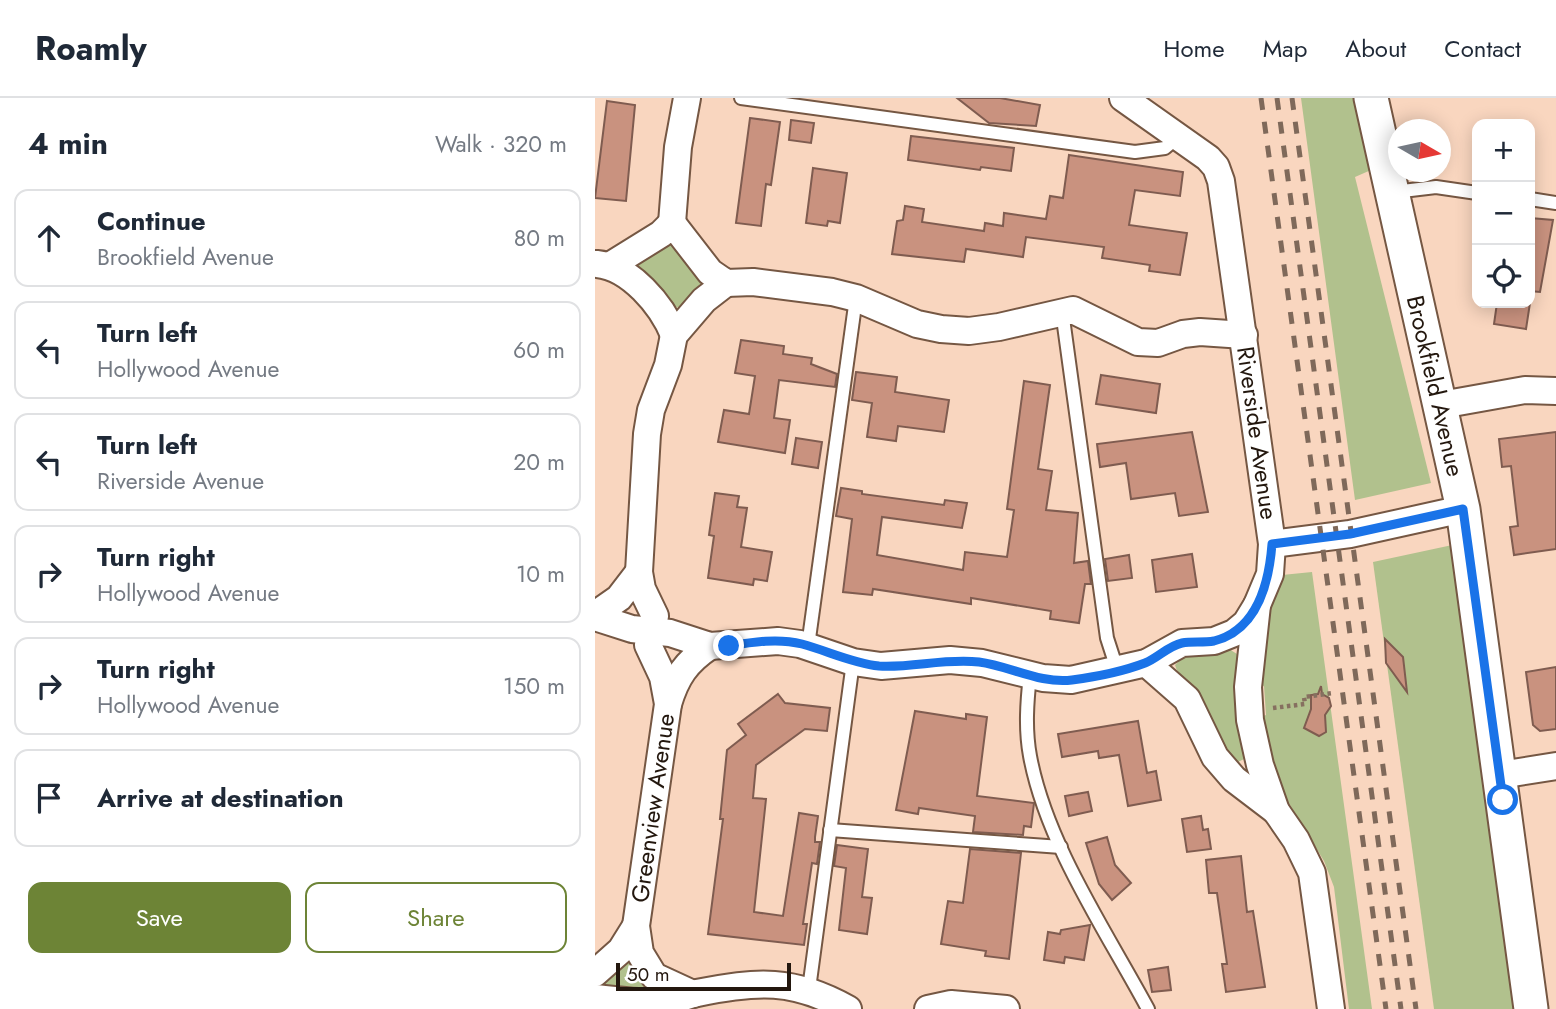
<!DOCTYPE html>
<meta charset="utf-8">
<style>
body{margin:0;font-family:Jost,sans-serif;background:#f2f2f3;color:#1f2937}
.controls{position:absolute;right:21px;top:21px;display:grid;overflow:hidden;border-radius:14px;box-shadow:0 4px 18px #0003}
.controls button{width:63px;height:63px;display:grid;place-items:center;padding:0;border:0;border-bottom:2px solid #e0e1e3;background:#fff;color:#1f2937;font:35px sans-serif}
.compass{position:absolute;left:793px;top:21px;width:63px;height:63px;border-radius:50%;background:#fff;box-shadow:0 4px 18px #0003;rotate:99deg}
.scale{position:absolute;left:21px;bottom:18px;width:175px;box-sizing:border-box;padding-left:7px;border:4px solid #23170e;border-top:0;font-size:19px;line-height:24px;white-space:nowrap;color:#23170e;-webkit-text-stroke:5px #fff;paint-order:stroke}
.stop{position:absolute;width:21px;height:21px;margin:-16px;border:5px solid #1a73e8;border-radius:50%;background:#fff}
.stop.end{background:#1a73e8;border-color:#fff;box-shadow:0 2px 7px #0008}
.list{margin:0;padding:0;list-style:none}
h2{display:flex;justify-content:space-between;align-items:center;height:91px;margin:0;padding:0 28px;font-size:30px}
h2 small{font-size:23px;font-weight:400;color:#747a83}
.list li{display:grid;grid-template-columns:46px 1fr auto;gap:21px;align-items:center;box-sizing:border-box;height:98px;margin:0 14px 14px;padding:0 14px;border:2px solid #e0e1e3;border-radius:14px}
.list b{display:block;font-size:26px;white-space:nowrap}
.list p{margin:0;font-size:23px;white-space:nowrap;color:#747a83}
.list em{font-size:23px;font-style:normal;color:#747a83}
.actions{display:flex;gap:14px;padding:21px 28px}
.actions a{flex:1;padding:16px 0;border:2px solid #6d8436;border-radius:14px;text-align:center;font-size:24px;color:#6d8436}
.actions .main{background:#6d8436;color:#fff}
.icon{flex:none;width:38px;height:38px;fill:none;stroke:currentColor;stroke-width:2;stroke-linecap:round;stroke-linejoin:round}
.map{position:relative;flex:none;width:961px;height:911px;overflow:hidden}
header{display:flex;align-items:center;gap:42px;box-sizing:border-box;height:98px;padding:0 35px;background:#fff;border-bottom:2px solid #e0e1e3}
header strong{font-size:33px}
nav{display:flex;gap:38px;margin-inline-start:auto;font-size:24px}
main{display:flex}
aside{flex:1;background:#fff}
.map>svg:first-child{display:block}
.green{fill:#b1c18d}
.building{fill:#c9927f;stroke:#7f5c50;stroke-width:2}
.lines{fill:none;stroke-linecap:round;stroke-linejoin:round}
.service-casing{stroke:#755743;stroke-width:16}
.minor-casing{stroke:#755743;stroke-width:30}
.tertiary-casing{stroke:#755743;stroke-width:37}
.path{stroke:#867060;stroke-width:4.5;stroke-dasharray:3.5 3.5;stroke-linecap:butt}
.service{stroke:#fff;stroke-width:12}
.minor{stroke:#fff;stroke-width:26}
.tertiary{stroke:#fff;stroke-width:33}
.rail{stroke:#7f695a;stroke-width:5;stroke-dasharray:12 12;stroke-linecap:butt}
.route{stroke:#1a73e8;stroke-width:9}
.labels{text-anchor:middle;stroke-width:5;stroke-linejoin:round;paint-order:stroke}
.street-label{font-size:24px;fill:#23170e;stroke:#fff}
</style>
<header>
<strong>Roamly</strong>
<nav><a>Home</a><a>Map</a><a>About</a><a>Contact</a></nav>
</header>
<main>
<aside>
<h2>4 min<small>Walk · 320 m</small></h2>
<ul class="list">
<li><svg class="icon" aria-label="ahead" viewBox="0 0 24 24"><path d="M12 20V5M6 11l6-6 6 6"/></svg><div><b>Continue</b><p>Brookfield Avenue</p></div><em>80 m</em></li>
<li><svg class="icon" aria-label="left" viewBox="0 0 24 24"><path d="M17 20v-9H6M10 6l-5 5 5 5"/></svg><div><b>Turn left</b><p>Hollywood Avenue</p></div><em>60 m</em></li>
<li><svg class="icon" aria-label="left" viewBox="0 0 24 24"><path d="M17 20v-9H6M10 6l-5 5 5 5"/></svg><div><b>Turn left</b><p>Riverside Avenue</p></div><em>20 m</em></li>
<li><svg class="icon" aria-label="right" viewBox="0 0 24 24"><path d="M7 20v-9h11M14 6l5 5-5 5"/></svg><div><b>Turn right</b><p>Hollywood Avenue</p></div><em>10 m</em></li>
<li><svg class="icon" aria-label="right" viewBox="0 0 24 24"><path d="M7 20v-9h11M14 6l5 5-5 5"/></svg><div><b>Turn right</b><p>Hollywood Avenue</p></div><em>150 m</em></li>
<li><svg class="icon" aria-label="arrive" viewBox="0 0 24 24"><path d="M6 21V4h12l-3 4 3 4H6"/></svg><div><b>Arrive at destination</b></div></li>
</ul>
<div class="actions"><a class="main">Save</a><a>Share</a></div>
</aside>
<div class="map">
<svg width="961" height="911" viewBox="0 0 961 911">
<rect width="100%" height="100%" fill="#f9d6bf"/>
<g class="green">
<path d="M706,0H760L776,72L760,79L836,385L760,402Z"/>
<path d="M68,144L80,146L114,186L90,212L76,207L42,173L43,162Z"/>
<path d="M862,446L925,911H839L778,464Z"/>
<path d="M717,474L777,911H754L739,789L729,763L692,702L675,657L666,619L671,617L669,588L663,587C667,548 674,514 687,477Z"/>
<path d="M634,551L642,556L651,653L649,661L643,664C625,659 609,610 600,594C594,583 583,579 580,567L589,558Z"/>
<path d="M31,863H37L54,892L7,890L6,886Z"/>
</g>
<g class="building">
<path d="M362,0H405L445,7L441,28L394,25Z"/>
<path d="M12,3L40,7L31,103L0,100Z"/>
<path d="M155,20L185,24L176,87L171,86L166,128L141,125Z"/>
<path d="M196,22L219,25L216,45L194,42Z"/>
<path d="M316,38L419,50L416,73L386,69L385,72L313,62Z"/>
<path d="M474,57L588,74L585,98L540,92L534,127L592,135L585,177L554,173L555,167L507,160L509,149L431,139L428,159L371,151L369,164L297,156L302,123L308,122L310,108L329,111L327,124L389,133L390,125L408,128L409,115L451,121L455,98L468,100Z"/>
<path d="M218,70L252,75L245,125L233,123L232,128L211,125Z"/>
<path d="M935,120L958,122L945,194L935,193Z"/>
<path d="M902,205H935L931,231L899,226Z"/>
<path d="M146,242L189,248L188,256L217,260L216,266L242,276L240,289L184,282L179,320L195,322L190,355L123,344L129,312L154,316L160,278L140,275Z"/>
<path d="M261,274L302,279L300,294L354,302L349,334L303,328L301,343L272,339L277,305L257,302Z"/>
<path d="M506,277L565,286L561,315L501,306Z"/>
<path d="M429,283L455,287L443,371L457,373L451,412L483,415L479,465L493,463L496,486H490L484,525L455,521L456,513L376,500V506L278,491L277,497L248,494L257,421L241,418L246,390L267,393V396L349,407L350,402L372,405L367,430L287,419L282,457L368,472L370,454L412,459L419,412L412,411Z"/>
<path d="M597,334L613,414L584,418L580,395L536,401L531,365L505,369L502,346Z"/>
<path d="M961,334V451L919,457L915,429L923,428L916,368L907,369L904,341Z"/>
<path d="M201,340L227,344L223,370L197,366Z"/>
<path d="M120,395L144,398L142,409L152,410L146,449L177,454L172,483L159,481L158,487L113,480L119,438L114,437Z"/>
<path d="M597,456L602,489L561,494L557,462Z"/>
<path d="M534,457L537,480L513,483L510,461Z"/>
<path d="M790,541L808,559L812,594L791,565Z"/>
<path d="M961,569V631L945,633L938,627L931,574Z"/>
<path d="M726,588L727,596L734,600L736,608L730,617L731,634L724,638L709,630L716,611V597L723,596Z"/>
<path d="M183,596L190,605L235,610L232,633L210,631L161,667L158,700L171,701L159,814L188,818L204,715L223,718L220,739V744H225L222,766L217,765L208,826H212L209,847L113,836L128,721H125L132,652L151,637L143,626Z"/>
<path d="M320,613L371,621V616L392,619L382,698L439,705L436,729L429,728L428,737L378,734L380,718L324,710L323,716L301,712Z"/>
<path d="M543,623L552,675L561,673L566,702L533,708L524,657L504,660L503,653L467,659L463,636Z"/>
<path d="M493,694L497,713L474,718L470,698Z"/>
<path d="M606,718L608,732L613,731L616,751L592,754L587,721Z"/>
<path d="M512,739L520,767L536,785L517,802L504,786L491,745Z"/>
<path d="M242,747L273,751L267,799L277,800L272,836L244,832L251,770L239,768Z"/>
<path d="M375,751L426,755L414,861L390,858L391,853L346,846L353,803L368,805Z"/>
<path d="M646,758L652,814L658,813L670,889L631,894L627,866H632L622,795H614L611,762Z"/>
<path d="M495,827L489,862L470,859L469,865L449,862L453,834L465,836L466,832Z"/>
<path d="M573,869L576,892L557,894L553,872Z"/>
</g>
<g class="lines">
<g class="service-casing">
<g id="service">
<path d="M146,0L540,54L570,50L583,39"/>
<path d="M799,94L841,89L882,95"/>
<path d="M935,101L961,105"/>
<path d="M467,213L512,540L522,571"/>
<path d="M213,548L261,200"/>
<path d="M435,577C432,604 430,631 435,658C451,745 511,833 553,911"/>
<path d="M235,732L466,749"/>
<path d="M214,891L258,564"/>
</g>
</g>
<g class="minor-casing">
<g id="minor">
<path d="M528,0L613,60L621,69L626,83L677,446L675,476L662,507L653,589L655,622L665,667L681,713L701,742L717,775L736,911"/>
<path d="M77,125L83,49L92,0"/>
<path d="M2,166C35,169 67,207 79,237"/>
<path d="M16,167L66,136L77,125L115,174L131,185L158,184L237,194L261,200L322,226L346,231L374,233L404,229L478,212L543,244L563,245L588,236L605,234L649,237"/>
<path d="M846,307L930,292L961,293"/>
<path d="M677,446L755,436L868,411"/>
<path d="M0,517L24,500L44,474"/>
<path d="M0,519L37,531L75,535L115,548L183,543L205,546L258,564L286,568L355,562L387,565L448,580L476,582L551,565L587,545L619,543L639,535L651,525L662,507"/>
<path d="M551,565L592,601L620,659L639,681L681,713"/>
<path d="M73,606C81,579 91,564 115,548"/>
<path d="M905,677L961,668"/>
<path d="M0,875L26,852L41,828"/>
<path d="M98,896L59,878L45,855L41,828L73,606L68,579L53,547L60,518L47,491L44,474L52,336L56,312L73,267L79,237L109,202L131,185"/>
<path d="M0,900C25,903 50,906 76,902C84,901 93,897 102,895C162,883 198,880 253,911"/>
<path d="M333,911L356,906L411,911"/>
</g>
</g>
<g class="tertiary-casing">
<path id="tertiary" d="M776,0L868,411L936,911"/>
</g>
<path class="path" d="M678,610L710,606L709,599L738,595"/>
<use href="#service" class="service"/>
<use href="#minor" class="minor"/>
<use href="#tertiary" class="tertiary"/>
<g class="rail">
<path d="M666,0L791,911"/>
<path d="M682,0L806,911"/>
<path d="M697,0L821,911"/>
</g>
</g>
<g class="lines">
<path class="route" d="M134,548C158,544 183,540 207,546C233,553 257,565 284,568C317,570 350,560 384,564C415,568 445,586 477,582C500,579 529,573 550,565C563,560 573,548 587,545C597,543 608,545 619,543C662,532 674,485 677,446L755,436L868,411L908,702"/>
</g>
<g class="labels">
<g class="street-label">
<text transform="translate(840 288) rotate(77)" y="8">Brookfield Avenue</text>
<text transform="translate(662 335) rotate(82)" y="8">Riverside Avenue</text>
<text transform="translate(58 710) rotate(-82)" y="8">Greenview Avenue</text>
</g>
</g>
</svg>
<div class="controls">
<button>+</button>
<button>−</button>
<button><svg class="icon" aria-label="locate" viewBox="0 0 24 24"><circle cx="12" cy="12" r="6"/><path d="M12 2v4M12 18v4M2 12h4M18 12h4"/></svg></button>
</div>
<svg class="compass" viewBox="-18 -18 36 36"><path d="M0-13l5 13h-10z" fill="#e53935"/><path d="M0 13l5-13h-10z" fill="#747a83"/></svg>
<div class="scale">50 m</div>
<div class="stop" style="left:908px;top:702px"></div>
<div class="stop end" style="left:134px;top:548px"></div>
</div>
</main>
